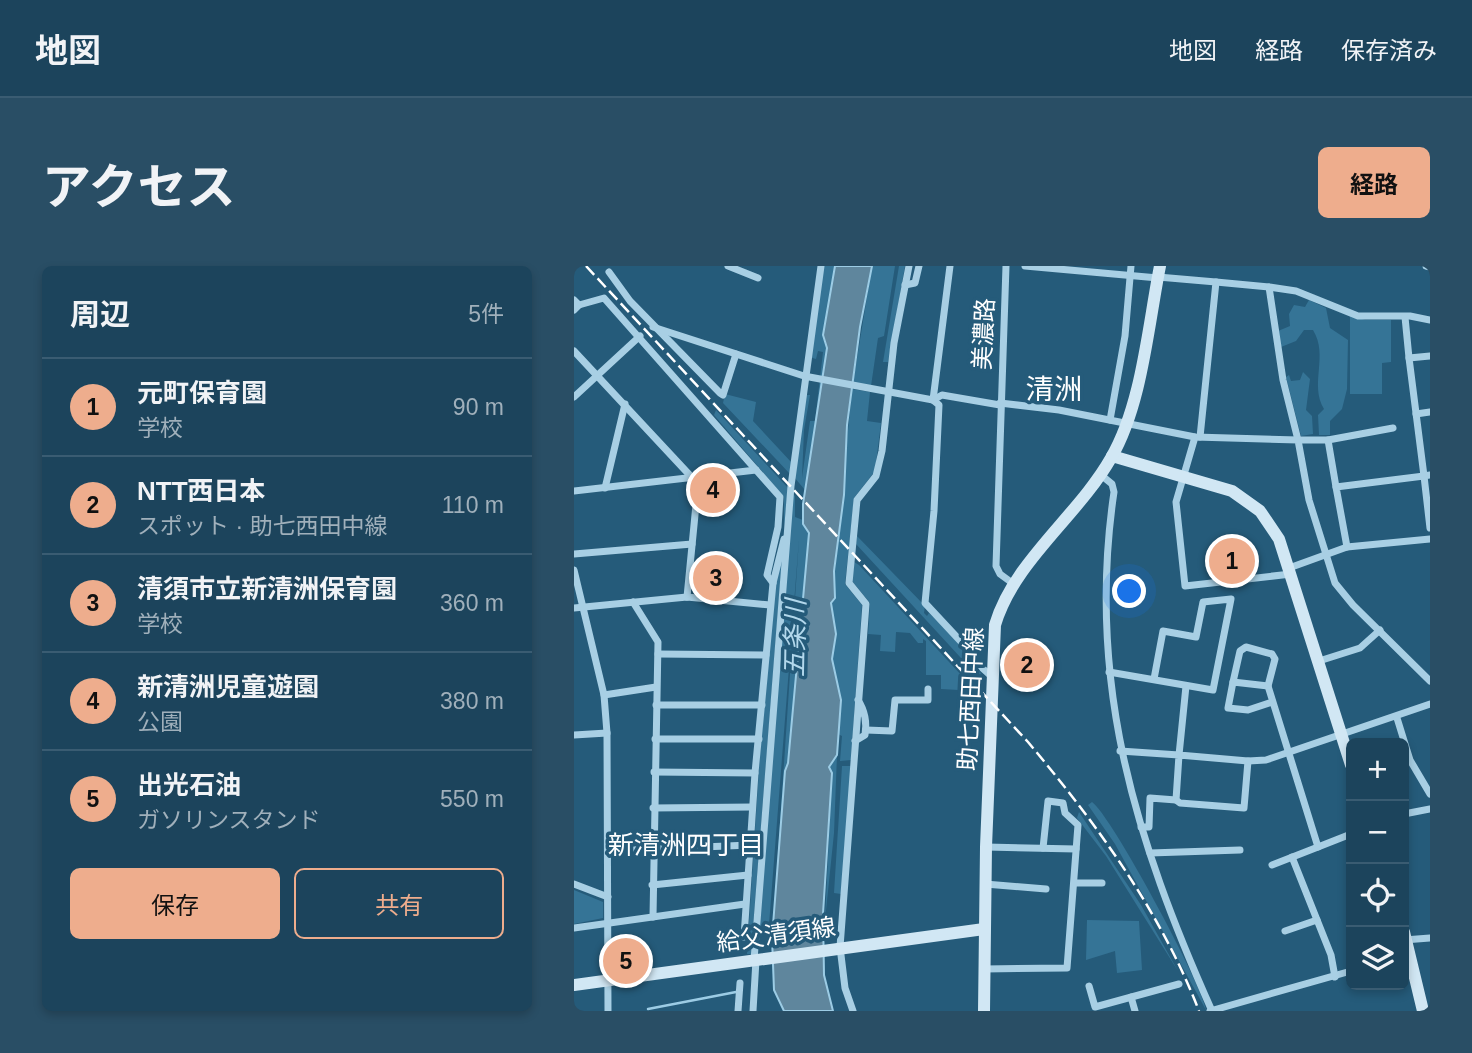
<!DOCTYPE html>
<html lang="ja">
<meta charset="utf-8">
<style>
body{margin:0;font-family:Arial,"Noto Sans JP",sans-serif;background:#294e65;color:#f1f3f6}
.controls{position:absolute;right:21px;bottom:21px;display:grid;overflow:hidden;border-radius:10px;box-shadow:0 4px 10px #0003}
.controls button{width:63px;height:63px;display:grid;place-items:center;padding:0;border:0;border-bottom:2px solid #3a5c72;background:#1c445c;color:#f1f3f6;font:35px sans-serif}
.you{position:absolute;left:556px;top:326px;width:24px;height:24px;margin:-18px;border:5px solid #fff;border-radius:50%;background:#1a73e8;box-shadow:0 0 0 10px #1a73e833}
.badge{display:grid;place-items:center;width:46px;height:46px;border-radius:50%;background:#eead8d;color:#111;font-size:23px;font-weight:700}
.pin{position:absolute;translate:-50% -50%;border:4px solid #fff;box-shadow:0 2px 7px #0006}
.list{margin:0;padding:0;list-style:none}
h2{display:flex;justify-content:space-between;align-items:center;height:91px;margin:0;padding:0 28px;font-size:30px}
h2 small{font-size:23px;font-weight:400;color:#a0b0bb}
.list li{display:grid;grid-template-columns:46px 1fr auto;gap:21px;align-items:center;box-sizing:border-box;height:98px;padding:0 28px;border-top:2px solid #3a5c72}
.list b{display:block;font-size:26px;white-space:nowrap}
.list p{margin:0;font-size:23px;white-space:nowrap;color:#a0b0bb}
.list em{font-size:23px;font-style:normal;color:#a0b0bb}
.actions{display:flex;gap:14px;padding:21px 28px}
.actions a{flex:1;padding:16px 0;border:2px solid #eead8d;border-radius:10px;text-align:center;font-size:24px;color:#eead8d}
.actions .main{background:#eead8d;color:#111}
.icon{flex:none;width:38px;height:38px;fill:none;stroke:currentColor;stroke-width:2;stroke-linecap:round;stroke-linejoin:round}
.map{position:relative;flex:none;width:856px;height:745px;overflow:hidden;border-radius:10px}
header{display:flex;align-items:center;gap:42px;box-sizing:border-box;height:98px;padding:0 35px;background:#1c445c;border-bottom:2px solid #3a5c72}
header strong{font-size:33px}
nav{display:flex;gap:38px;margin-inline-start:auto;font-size:24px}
.intro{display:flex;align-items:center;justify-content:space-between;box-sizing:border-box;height:168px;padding:0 42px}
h1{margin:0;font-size:49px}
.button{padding:18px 32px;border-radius:10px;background:#eead8d;color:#111;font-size:24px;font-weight:700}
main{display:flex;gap:42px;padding:0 42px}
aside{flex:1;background:#1c445c;border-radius:10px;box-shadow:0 4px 10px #0003}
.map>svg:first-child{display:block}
.green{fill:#357496}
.water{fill:#5f869d;stroke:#9ccce5;stroke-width:2}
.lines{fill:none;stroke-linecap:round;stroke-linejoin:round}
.stream{stroke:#9ccce5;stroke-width:2.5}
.street{stroke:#a8cfe4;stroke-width:7}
.secondary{stroke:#d1e7f4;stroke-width:12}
.rail{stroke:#fff;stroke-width:2.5;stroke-dasharray:12 5;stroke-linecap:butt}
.labels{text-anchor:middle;stroke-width:7;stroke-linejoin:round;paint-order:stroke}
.street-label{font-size:24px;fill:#fff;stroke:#255b7a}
.water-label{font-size:26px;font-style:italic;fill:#b3d8ec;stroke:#255b7a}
.neighbourhood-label{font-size:26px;fill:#fff;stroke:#255b7a}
.quarter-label{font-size:28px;fill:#fff;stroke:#255b7a}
</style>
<header>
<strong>地図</strong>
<nav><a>地図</a><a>経路</a><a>保存済み</a></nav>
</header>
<div class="intro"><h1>アクセス</h1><a class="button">経路</a></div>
<main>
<aside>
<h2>周辺<small>5件</small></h2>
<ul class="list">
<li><span class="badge">1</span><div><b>元町保育園</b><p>学校</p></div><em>90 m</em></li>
<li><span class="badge">2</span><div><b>NTT西日本</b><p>スポット · 助七西田中線</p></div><em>110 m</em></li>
<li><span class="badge">3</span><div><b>清須市立新清洲保育園</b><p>学校</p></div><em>360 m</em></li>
<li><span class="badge">4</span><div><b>新清洲児童遊園</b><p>公園</p></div><em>380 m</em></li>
<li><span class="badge">5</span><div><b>出光石油</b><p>ガソリンスタンド</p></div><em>550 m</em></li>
</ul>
<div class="actions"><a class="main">保存</a><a>共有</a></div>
</aside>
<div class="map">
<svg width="856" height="745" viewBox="0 0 856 745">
<rect width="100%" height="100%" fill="#255b7a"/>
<g class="green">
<path d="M250,0H261L249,69L253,82L231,224L220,211L230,129H236L230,164L228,212L236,155H241L249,86L244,85L242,93L235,91Z"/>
<path d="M298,0H321L310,70L304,72L297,120L279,117Z"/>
<path d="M325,0H331L314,96H309Z"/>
<path d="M735,34L752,42L756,62L774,74L773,123L768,143L756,155V169H745L744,149L750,143C735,118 755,90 739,64H730L722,75L707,81L704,65L716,60L715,48L720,39L731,41Z"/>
<path d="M776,49L791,54H817V96L808,97V128H776Z"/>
<path d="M729,106L736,113L732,144L738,150L739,168L727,170L712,111L715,109L717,115L726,114Z"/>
<path d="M278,123L296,126L293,155L307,157L301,205L280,232L271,318L288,339L277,494L266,495L268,470L264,468L267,434L258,393L262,368L257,337L270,230L268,226Z"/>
<path d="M151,128L182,136L179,155L218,197L216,208L149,137Z"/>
<path d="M142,144L214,222L210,263V231L140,149Z"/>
<path d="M154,211L152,234L125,232L127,216Z"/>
<path d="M218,227L221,230V251L229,254L236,267L214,498L211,505L202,643L200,647L225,273L196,646L194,670L184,669Z"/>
<path d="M283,270L351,340L350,347L353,350L355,347C368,359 409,400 410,417L282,278Z"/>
<path d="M209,281L177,688H173L186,487L202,313Z"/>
<path d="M280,296L285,299L402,425L367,423V409H352V375L349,373V377H344L336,367L322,366L321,386L306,385L307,369L294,368L296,337L278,315Z"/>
<path d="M263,489L260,567L251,654L258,507L255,502Z"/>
<path d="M268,500H277L267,628L260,627Z"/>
<path d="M518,536C537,549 628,718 632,744L541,578L514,539Z"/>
<path d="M505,546L567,639L604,705L532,590L503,552Z"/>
<path d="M0,624L29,636V652L0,658Z"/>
<path d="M513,654L565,655L568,704L543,707L541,685L512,694Z"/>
</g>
<path class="water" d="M261,0H298L286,61L273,159L270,229L260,305L261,332L257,337L262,368L258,393L267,434L263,489L255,501L258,507L249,648L250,709L259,745H210L200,724L198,672L211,505L214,497L235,267L229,258V238L253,82L249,69Z"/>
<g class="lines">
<path class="stream" d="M74,743L162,726"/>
<g class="street">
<path d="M154,0L184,12"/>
<path d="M432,0L422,300L426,308L441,319"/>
<path d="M451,0L584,12"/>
<path d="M852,0L856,1"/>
<path d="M35,6L56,35L146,127L149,129L162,88"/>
<path d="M584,11L642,16L626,171"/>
<path d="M642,16L695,21L709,114L724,174H754L819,162"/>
<path d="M331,19L341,17L345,0"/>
<path d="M695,21L722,25L784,50H836L856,54"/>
<path d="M0,34L5,39L0,44"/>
<path d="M5,39L30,32L206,231L204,261L193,309L199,317"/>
<path d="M831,51L835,92"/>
<path d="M79,61L230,110L359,134L365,139L360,245L351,337L392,381L397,392L417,410"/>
<path d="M0,85L124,218L113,331"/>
<path d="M0,131L66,70"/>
<path d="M359,134L376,0"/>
<path d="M359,134L368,129L426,139"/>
<path d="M426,137L485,144L621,171L724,174L735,234L761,317L779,339L856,415"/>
<path d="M842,148L856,146"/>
<path d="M536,154L551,70L557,0"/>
<path d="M621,171L602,236L611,320L717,308"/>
<path d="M754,174L762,221"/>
<path d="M527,209L538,218L540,226C512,415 561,573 638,745"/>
<path d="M856,209L850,210L856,262"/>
<path d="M31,222L51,138"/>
<path d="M0,225L182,204"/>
<path d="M773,281L762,221L850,210L835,92L856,90"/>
<path d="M0,288L118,278"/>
<path d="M715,302L773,281L856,273"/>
<path d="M0,304L30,429L33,467L34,745"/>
<path d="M59,336L84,376L79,651"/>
<path d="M0,342L113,331L196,339"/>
<path d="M84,388L192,389"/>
<path d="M745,395L786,382L806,364"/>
<path d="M535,406L639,424L657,333L629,336L622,371L589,365L580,413"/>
<path d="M659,416L666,385L672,381L698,388L701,393L694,420"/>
<path d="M30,429L82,421"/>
<path d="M698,436L674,444L654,442L659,416L694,420L744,581L777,568"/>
<path d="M82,439H188"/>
<path d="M823,452L836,494L856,528"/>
<path d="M292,464L318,465L321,434H354V423"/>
<path d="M0,469L33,467"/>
<path d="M81,473H185"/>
<path d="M281,475L291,469C293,457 291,445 284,434"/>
<path d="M546,485L605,489L602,534L606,537L670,542L674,495L605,489L612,420"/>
<path d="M674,495L692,494L856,438"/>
<path d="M80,506L181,507"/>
<path d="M79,542L178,541"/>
<path d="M830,548L856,543"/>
<path d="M567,561H575L576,532L602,534"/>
<path d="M412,581L502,583"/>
<path d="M34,585L176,579"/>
<path d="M576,587L666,584"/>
<path d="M718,591L757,689L761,711"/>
<path d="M698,599L744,581"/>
<path d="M501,617H528"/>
<path d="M0,618L34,631"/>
<path d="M411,618L472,623"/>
<path d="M78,619L174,609"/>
<path d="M0,662L171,638"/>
<path d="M711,665L743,654"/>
<path d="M170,671L181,507L199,317L210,273"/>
<path d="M830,674L856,672"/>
<path d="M180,694L217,220L247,0"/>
<path d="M410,703L493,702L504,559L491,547L489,537L474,535L469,582"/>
<path d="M515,720L521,741L605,718"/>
<path d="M557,731L561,745"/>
<path d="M164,745L166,717"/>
<path d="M179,745L182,694"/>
<path d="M279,745L271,722L266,681L292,338L275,317L283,234L302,210L308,185L320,77L335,0"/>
<path d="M636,745L777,705"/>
</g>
<g class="secondary">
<path d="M538,190L658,225L686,245L705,273L777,499"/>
<path d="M830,666L849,745"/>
<path d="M0,719L410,663"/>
<path d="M410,745L412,581L421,359C440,295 504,250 537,192C568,139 574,60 586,0"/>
</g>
<path class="rail" d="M12,0L454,476C522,557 587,646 625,745"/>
</g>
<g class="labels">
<g class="street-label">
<text transform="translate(410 68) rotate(-87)" y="8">美濃路</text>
<text transform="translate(397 433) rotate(-87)" y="8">助七西田中線</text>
<text transform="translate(202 669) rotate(-8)" y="8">給父清須線</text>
</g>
<g class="water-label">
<text transform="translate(221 372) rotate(-89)" y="9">五条川</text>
</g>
<g class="neighbourhood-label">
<text x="112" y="588">新清洲四丁目</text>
</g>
<g class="quarter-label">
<text x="480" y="133">清洲</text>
</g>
</g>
</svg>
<div class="controls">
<button>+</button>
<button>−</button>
<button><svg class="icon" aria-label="locate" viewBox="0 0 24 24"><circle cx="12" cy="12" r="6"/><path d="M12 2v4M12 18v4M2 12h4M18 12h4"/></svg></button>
<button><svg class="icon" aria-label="layers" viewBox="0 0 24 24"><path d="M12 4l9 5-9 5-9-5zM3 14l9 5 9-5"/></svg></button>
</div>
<div class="you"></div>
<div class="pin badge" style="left:658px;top:295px">1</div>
<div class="pin badge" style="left:453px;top:399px">2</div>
<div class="pin badge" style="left:142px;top:312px">3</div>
<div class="pin badge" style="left:139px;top:224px">4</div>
<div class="pin badge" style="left:52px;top:695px">5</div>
</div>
</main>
